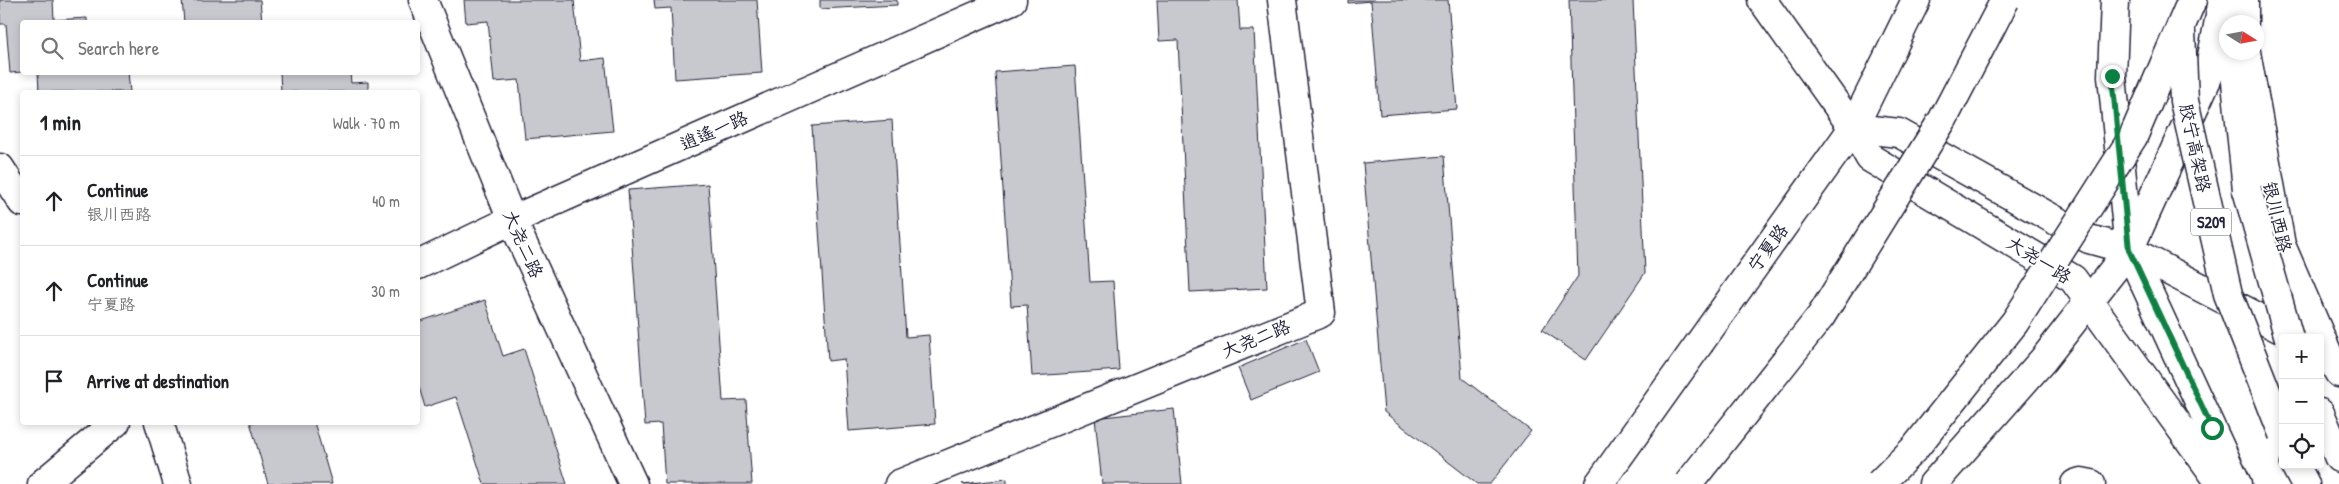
<!DOCTYPE html>
<meta charset="utf-8">
<style>
body{margin:0;font-family:"Patrick Hand","LXGW WenKai TC",sans-serif;background:#f2f2f2;color:#202124}
.controls{position:absolute;right:15px;bottom:15px;display:grid;overflow:hidden;border-radius:5px;box-shadow:0 2px 8px #0003}
.controls button{width:45px;height:45px;display:grid;place-items:center;padding:0;border:0;border-bottom:1px solid #e0e0e0;background:#fff;color:#202124;font:25px sans-serif}
.compass{position:absolute;left:2219px;top:15px;width:45px;height:45px;border-radius:50%;background:#fff;box-shadow:0 2px 8px #0003;rotate:101deg}
.stop{position:absolute;width:15px;height:15px;margin:-11px;border:4px solid #0b8043;border-radius:50%;background:#fff}
.stop.end{background:#0b8043;border-color:#fff;box-shadow:0 1px 5px #0008}
.list{margin:0;padding:0;list-style:none}
h2{display:flex;justify-content:space-between;align-items:center;height:65px;margin:0;padding:0 20px;font-size:21px}
h2 small{font-size:16px;font-weight:400;color:#757577}
.list li{display:grid;grid-template-columns:32px 1fr auto;gap:15px;align-items:center;box-sizing:border-box;height:90px;padding:0 20px;border-top:1px solid #e0e0e0}
.list b{display:block;font-size:19px;white-space:nowrap}
.list p{margin:0;font-size:16px;white-space:nowrap;color:#757577}
.list em{font-size:16px;font-style:normal;color:#757577}
.icon{flex:none;width:28px;height:28px;fill:none;stroke:currentColor;stroke-width:2;stroke-linecap:round;stroke-linejoin:round}
.map{position:relative;flex:none;width:2339px;height:484px;overflow:hidden}
.search{position:absolute;background:#fff;box-shadow:0 2px 8px #0003;left:20px;top:20px;width:400px;height:55px;display:flex;align-items:center;gap:12px;box-sizing:border-box;padding:0 18px;border-radius:5px;color:#757577;font-size:19px}
.panel{position:absolute;background:#fff;box-shadow:0 2px 8px #0003;left:20px;top:90px;width:400px;height:335px;border-radius:5px}
.map>svg:first-child{display:block}
.building{fill:#c8c8cf;stroke:#22223b}
.lines{fill:none;stroke-linecap:round;stroke-linejoin:round}
.minor-casing{stroke:#22223b;stroke-width:31}
.tertiary-casing{stroke:#22223b;stroke-width:31}
.primary-casing{stroke:#22223b;stroke-width:31}
.trunk-casing{stroke:#22223b;stroke-width:31}
.minor{stroke:#fff;stroke-width:28}
.tertiary{stroke:#fff;stroke-width:28}
.primary{stroke:#fff;stroke-width:28}
.trunk{stroke:#fff;stroke-width:28}
.trunk-bridge-casing{stroke:#22223b;stroke-width:31;stroke-linecap:butt}
.trunk-bridge{stroke:#fff;stroke-width:28}
.route{stroke:#0b8043;stroke-width:6}
.labels{text-anchor:middle;stroke-width:4;stroke-linejoin:round;paint-order:stroke}
.shield{fill:#fff;stroke:#646476;stroke-width:1}
.shield-label{font-size:16px;font-weight:bold;fill:#22223b}
.street-label{font-size:18px;fill:#22223b;stroke:#fff}
</style>
<div class="map">
<svg width="2339" height="484" viewBox="0 0 2339 484">
<rect width="100%" height="100%" fill="#fff"/>
<filter id="ink" filterUnits="userSpaceOnUse"><feTurbulence type="fractalNoise" baseFrequency=".02" numOctaves="2"/><feDisplacementMap in="SourceGraphic" scale="10" xChannelSelector="R" yChannelSelector="G"/><feConvolveMatrix kernelMatrix="1 2 1 2 8 2 1 2 1" color-interpolation-filters="sRGB"/></filter>
<g filter="url(#ink)">
<g class="building">
<path d="M0,0H53L54,20L87,18V22H22V72L10,73L6,24H0Z"/>
<path d="M182,0H260L262,22H184Z"/>
<path d="M464,0H574L580,61L605,58L613,131L525,139L519,80L494,82L488,21L466,23Z"/>
<path d="M654,0H757L762,73L675,79L671,8L655,9Z"/>
<path d="M820,0H897V5L820,9Z"/>
<path d="M1157,0H1238L1240,30H1254L1267,288L1190,292L1178,40L1159,41Z"/>
<path d="M1348,0H1448L1457,109L1380,115L1371,1L1348,3Z"/>
<path d="M1569,0H1633L1645,273L1586,360L1542,330L1578,276Z"/>
<path d="M1075,66L1090,282L1113,281L1119,370L1032,376L1027,305L1011,306L995,72Z"/>
<path d="M38,72H128L130,92H39Z"/>
<path d="M280,72H350L351,83L368,82V92H281Z"/>
<path d="M892,120L906,337L929,335L935,424L849,431L844,359L828,361L812,126Z"/>
<path d="M1444,156L1462,378L1531,431L1490,484H1477L1384,412L1363,163Z"/>
<path d="M708,184L723,401L746,400L752,484H665L661,424L645,425L628,190Z"/>
<path d="M485,300L503,356L524,349L567,484H484L456,397L425,407L418,384V322Z"/>
<path d="M1306,339L1319,372L1251,400L1238,368Z"/>
<path d="M1174,409L1182,484H1102L1095,418Z"/>
<path d="M250,422H314L332,484H268Z"/>
<path d="M1007,479V484H962Z"/>
</g>
<g class="lines">
<g class="minor-casing">
<g id="minor">
<path d="M423,0L512,220L633,484"/>
<path d="M899,484L1321,313L1282,0"/>
</g>
</g>
<g class="tertiary-casing">
<g id="tertiary">
<path d="M1762,0L1853,128L1870,158L2073,279L2221,484"/>
<path d="M1853,128L1899,133L2089,239L2129,250L2298,338"/>
<path d="M0,168L22,202"/>
<path d="M418,265L512,220L1012,0"/>
<path d="M159,422L178,484"/>
<path d="M42,484L116,422"/>
<path d="M2075,484L2081,482L2091,484"/>
</g>
</g>
<g class="primary-casing">
<g id="primary">
<path d="M2115,0L2112,76L2129,250L2237,484"/>
<path d="M2244,22V0"/>
<path d="M2246,52L2281,245L2328,354L2339,373"/>
<path d="M1599,484L1853,128L1916,0"/>
<path d="M1933,484L2043,360L2129,250L2208,77L2223,0"/>
</g>
</g>
<g class="trunk-casing">
<g id="trunk">
<path d="M2228,0L2231,22"/>
<path d="M2233,52L2247,190"/>
<path d="M2320,413L2339,458"/>
<path d="M2295,465L2305,484"/>
</g>
</g>
<use href="#minor" class="minor"/>
<use href="#tertiary" class="tertiary"/>
<use href="#primary" class="primary"/>
<use href="#trunk" class="trunk"/>
<g class="trunk-bridge-casing">
<g id="trunk-bridge">
<path d="M2181,31L2184,101L2228,294L2283,434"/>
<path d="M2247,190L2289,338"/>
<path d="M1688,484L1821,316L1943,119L2005,0"/>
<path d="M1879,484L1915,448L2015,322L2133,137L2192,0"/>
</g>
</g>
<use href="#trunk-bridge" class="trunk-bridge"/>
</g>
</g>
<g class="lines" filter="url(#ink)">
<path class="route" d="M2112,76L2129,250L2212,428"/>
</g>
<g class="labels">
<rect class="shield" x="2191" y="208.5" width="40" height="27" rx="4"/>
<g class="shield-label">
<text x="2211" y="228">S209</text>
</g>
<g class="street-label">
<text transform="translate(714 131) rotate(-24)" y="6">逍遥一路</text>
<text transform="translate(2195 148) rotate(78)" y="6">胶宁高架路</text>
<text transform="translate(2277 217) rotate(77)" y="6">银川西路</text>
<text transform="translate(523 244) rotate(66)" y="6">大尧二路</text>
<text transform="translate(1768 248) rotate(-54)" y="6">宁夏路</text>
<text transform="translate(2039 260) rotate(32)" y="6">大尧一路</text>
<text transform="translate(1256 339) rotate(-22)" y="6">大尧二路</text>
</g>
</g>
</svg>
<div class="controls">
<button>+</button>
<button>−</button>
<button><svg class="icon" aria-label="locate" viewBox="0 0 24 24"><circle cx="12" cy="12" r="6"/><path d="M12 2v4M12 18v4M2 12h4M18 12h4"/></svg></button>
</div>
<svg class="compass" viewBox="-18 -18 36 36"><path d="M0-13l5 13h-10z" fill="#e53935"/><path d="M0 13l5-13h-10z" fill="#757577"/></svg>
<div class="stop" style="left:2212px;top:428px"></div>
<div class="stop end" style="left:2112px;top:76px"></div>
<div class="search"><svg class="icon" aria-label="search" viewBox="0 0 24 24"><circle cx="10" cy="10" r="6"/><path d="M15 15l6 6"/></svg>Search here</div>
<section class="panel">
<h2>1 min<small>Walk · 70 m</small></h2>
<ul class="list">
<li><svg class="icon" aria-label="ahead" viewBox="0 0 24 24"><path d="M12 20V5M6 11l6-6 6 6"/></svg><div><b>Continue</b><p>银川西路</p></div><em>40 m</em></li>
<li><svg class="icon" aria-label="ahead" viewBox="0 0 24 24"><path d="M12 20V5M6 11l6-6 6 6"/></svg><div><b>Continue</b><p>宁夏路</p></div><em>30 m</em></li>
<li><svg class="icon" aria-label="arrive" viewBox="0 0 24 24"><path d="M6 21V4h12l-3 4 3 4H6"/></svg><div><b>Arrive at destination</b></div></li>
</ul>
</section>
</div>
